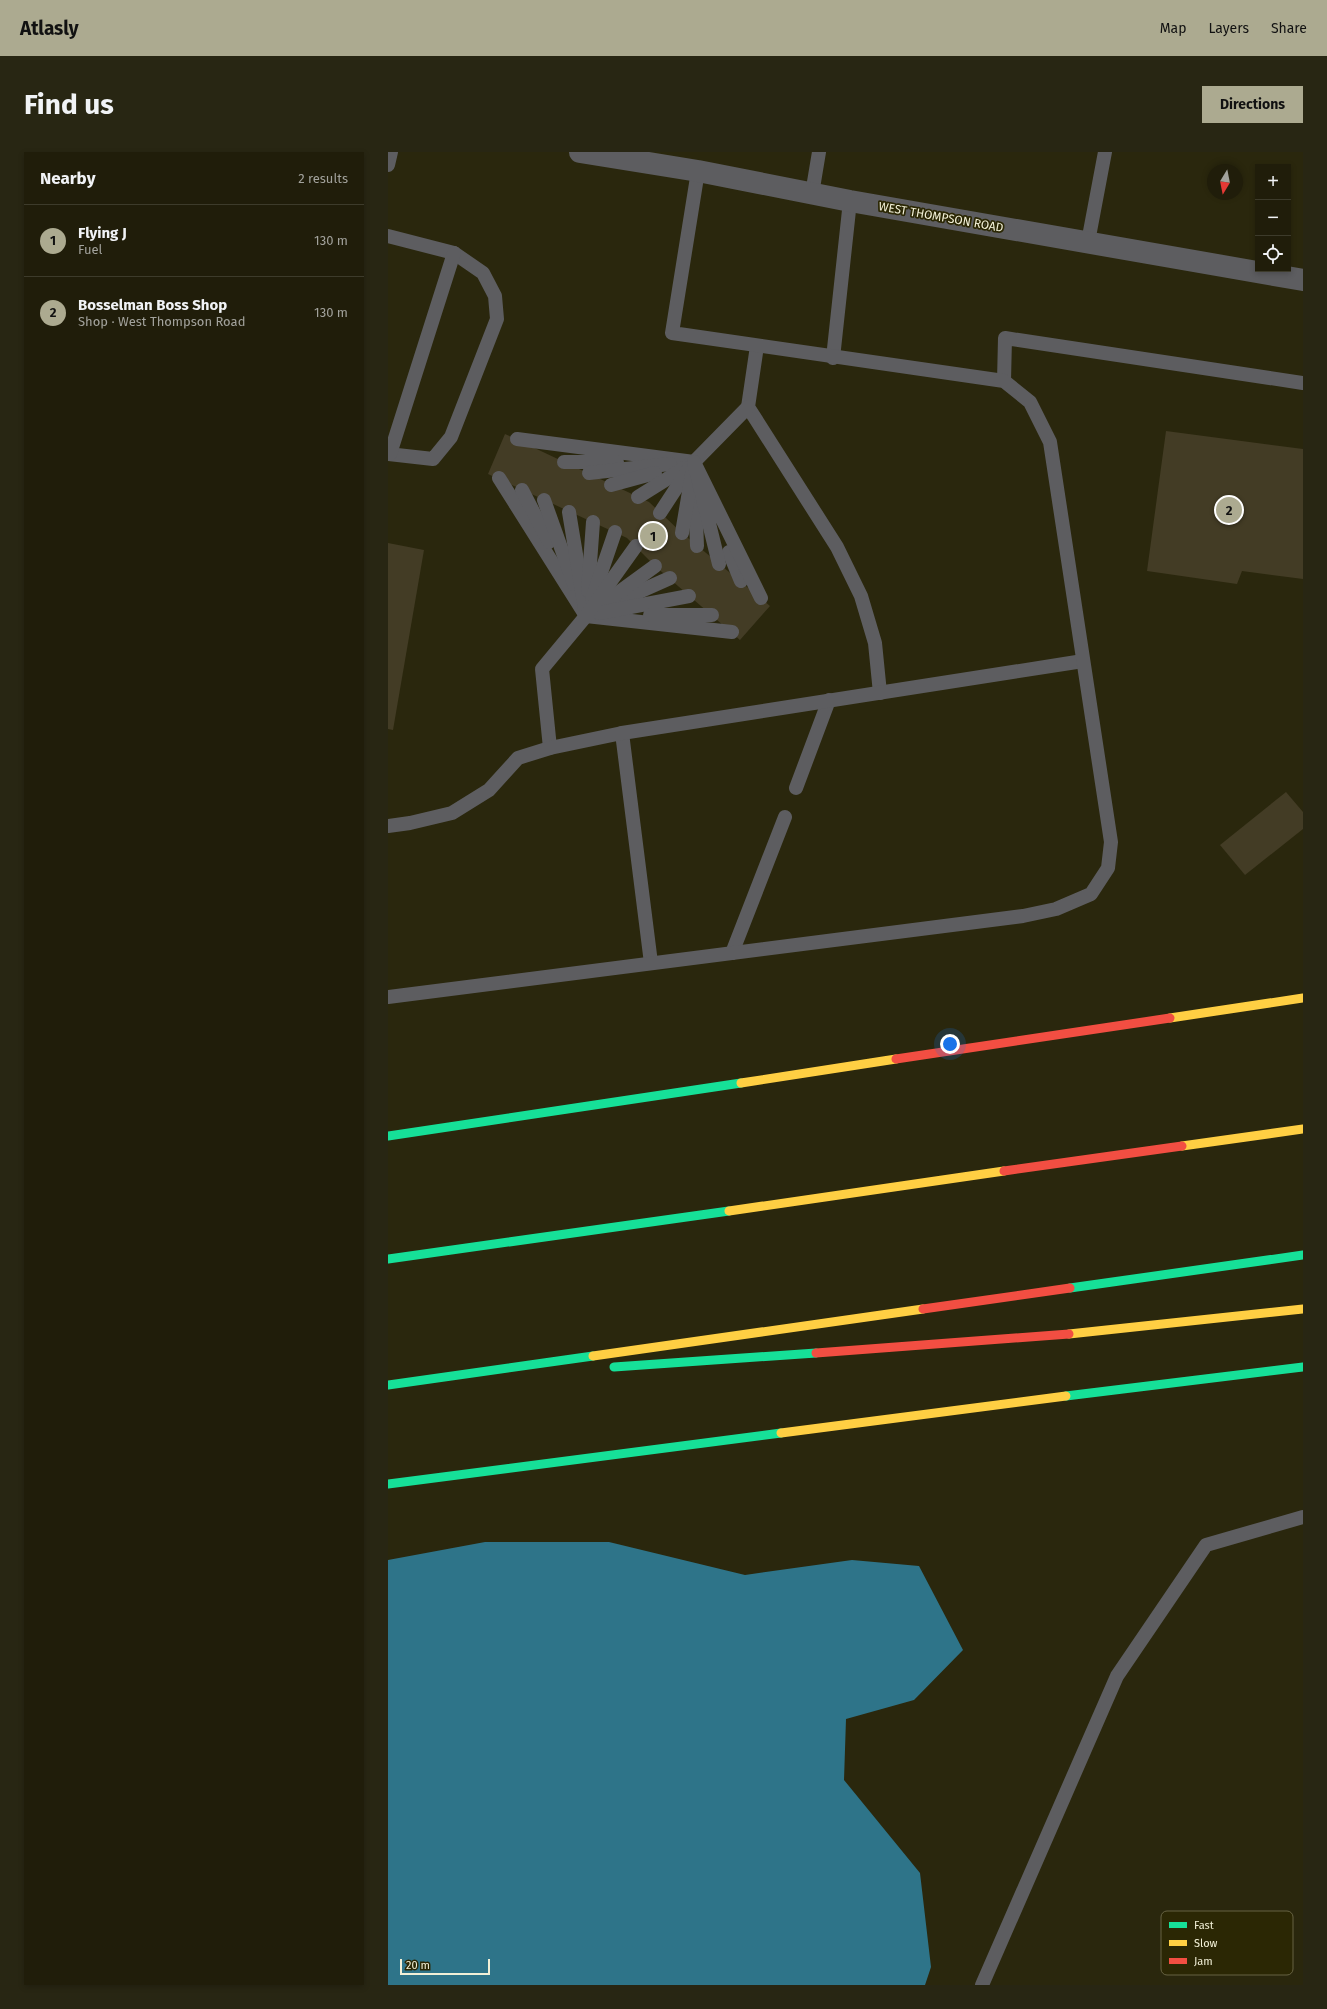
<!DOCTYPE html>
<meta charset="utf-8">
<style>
body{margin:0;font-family:"Fira Sans",sans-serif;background:#282613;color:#f1f3f6}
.controls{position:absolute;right:12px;top:12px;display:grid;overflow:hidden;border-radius:0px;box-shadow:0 2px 6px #0003}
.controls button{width:36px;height:36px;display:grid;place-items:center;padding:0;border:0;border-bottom:1px solid #3d3b2b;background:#201d0a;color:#f1f3f6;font:20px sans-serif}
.compass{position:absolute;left:819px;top:12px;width:36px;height:36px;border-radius:50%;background:#201d0a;box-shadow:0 2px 6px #0003;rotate:190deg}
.scale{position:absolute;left:12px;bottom:10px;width:90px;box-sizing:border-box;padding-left:4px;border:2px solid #f2f0d7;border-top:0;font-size:11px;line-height:14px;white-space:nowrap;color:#f2f0d7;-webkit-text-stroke:3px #2b2704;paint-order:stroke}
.you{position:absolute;left:562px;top:892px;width:14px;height:14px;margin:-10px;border:3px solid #fff;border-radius:50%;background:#1a73e8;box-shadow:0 0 0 6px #1a73e833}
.badge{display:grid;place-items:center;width:26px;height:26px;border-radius:50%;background:#acaa90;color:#111;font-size:13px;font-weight:700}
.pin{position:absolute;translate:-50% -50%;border:2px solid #fff;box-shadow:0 1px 4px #0006}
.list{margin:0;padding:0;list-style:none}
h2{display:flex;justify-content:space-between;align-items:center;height:52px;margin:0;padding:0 16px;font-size:17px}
h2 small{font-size:13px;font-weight:400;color:#a2a29c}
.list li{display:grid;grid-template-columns:26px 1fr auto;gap:12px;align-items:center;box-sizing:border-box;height:72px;padding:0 16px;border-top:1px solid #3d3b2b}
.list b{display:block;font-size:15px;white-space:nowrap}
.list p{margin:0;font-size:13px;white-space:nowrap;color:#a2a29c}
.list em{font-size:13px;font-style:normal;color:#a2a29c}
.icon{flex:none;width:22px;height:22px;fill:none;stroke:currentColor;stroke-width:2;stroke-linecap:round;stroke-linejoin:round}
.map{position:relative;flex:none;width:915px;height:1833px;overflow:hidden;border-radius:0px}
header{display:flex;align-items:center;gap:24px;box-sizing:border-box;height:56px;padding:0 20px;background:#acaa90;color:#111}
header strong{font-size:19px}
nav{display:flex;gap:22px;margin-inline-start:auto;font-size:14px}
.intro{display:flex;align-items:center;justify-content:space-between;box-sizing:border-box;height:96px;padding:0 24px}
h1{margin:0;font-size:28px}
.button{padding:10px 18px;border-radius:0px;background:#acaa90;color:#111;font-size:14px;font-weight:700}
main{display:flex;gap:24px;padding:0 24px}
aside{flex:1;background:#201d0a;border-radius:0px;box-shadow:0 2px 6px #0003}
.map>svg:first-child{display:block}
.water{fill:#2e7489}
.building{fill:#433c25}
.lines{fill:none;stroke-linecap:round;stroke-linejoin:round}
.lane{stroke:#5d5d60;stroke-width:14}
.street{stroke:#5d5d60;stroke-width:22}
.fast{stroke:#16e098;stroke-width:9}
.slow{stroke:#ffcf43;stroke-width:9}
.jam{stroke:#f24e42;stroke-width:9}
.labels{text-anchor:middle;stroke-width:3.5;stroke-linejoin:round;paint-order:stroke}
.street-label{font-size:12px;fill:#f2f0d7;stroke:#2b2704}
.key{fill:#2b2704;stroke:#676343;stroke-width:1}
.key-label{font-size:11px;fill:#f2f0d7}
</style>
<header>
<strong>Atlasly</strong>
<nav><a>Map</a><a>Layers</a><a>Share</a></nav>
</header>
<div class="intro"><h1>Find us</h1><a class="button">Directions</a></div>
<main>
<aside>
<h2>Nearby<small>2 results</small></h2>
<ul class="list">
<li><span class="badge">1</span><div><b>Flying J</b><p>Fuel</p></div><em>130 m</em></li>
<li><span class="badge">2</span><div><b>Bosselman Boss Shop</b><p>Shop · West Thompson Road</p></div><em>130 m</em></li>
</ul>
</aside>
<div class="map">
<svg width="915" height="1833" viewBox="0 0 915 1833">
<rect width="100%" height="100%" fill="#2a270d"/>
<path class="water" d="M97,1390H221L357,1423L464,1408L531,1414L575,1498L526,1548L458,1567L456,1628L532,1721L543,1815L537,1833H0V1408Z"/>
<g class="building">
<path d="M778,279L915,297V427L854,419L849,432L759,419Z"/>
<path d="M117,282L261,350L294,381L382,454L352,488L267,414L239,386L100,322Z"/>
<path d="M0,391L36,398L5,578L0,577Z"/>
<path d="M898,640L915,660V677L857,723L832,693Z"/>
</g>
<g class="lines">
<g class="lane">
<path d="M0,13L3,0"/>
<path d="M424,42L431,0"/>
<path d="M0,84L66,101L95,121L107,144L109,167L63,285L45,307L0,302"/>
<path d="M700,90L717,0"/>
<path d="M369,194L360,255L449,395L473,444L487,491L492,541"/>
<path d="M445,206L462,49"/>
<path d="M616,229L617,186L915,231"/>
<path d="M129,287L306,310L360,255"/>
<path d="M2,302L66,101"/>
<path d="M176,310H229"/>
<path d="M201,321L282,312"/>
<path d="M111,326L198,464L344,480"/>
<path d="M223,333L267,321"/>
<path d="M134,338L161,390"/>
<path d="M307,340L309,394"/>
<path d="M250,345L306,310"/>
<path d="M156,348L186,432"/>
<path d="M181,360L197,457"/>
<path d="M272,361L302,315"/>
<path d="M294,381L305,316"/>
<path d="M341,400L353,429"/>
<path d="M331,412L306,310L373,446"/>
<path d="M200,439L205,370"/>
<path d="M204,447L227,380"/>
<path d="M226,451L282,426"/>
<path d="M208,457L267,414"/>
<path d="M211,461L301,444"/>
<path d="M262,463H324"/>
<path d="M234,581L263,811"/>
<path d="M162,596L154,517L198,464L248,394"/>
<path d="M408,636L441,548"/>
<path d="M0,674L22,671L64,661L101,638L130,606L162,596L234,581L695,509"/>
<path d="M344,801L397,665"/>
<path d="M0,845L635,764L668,757L703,742L720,716L723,690L662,290L642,250L616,229L284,181L310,19"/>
<path d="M594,1833L729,1524L818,1393L915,1365"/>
</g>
<path class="street" d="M192,0L310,19L462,49L915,128"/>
<g class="fast">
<path d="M0,984L353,931"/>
<path d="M0,1107L341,1059"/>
<path d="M682,1136L915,1103"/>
<path d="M226,1215L428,1201"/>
<path d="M0,1233L205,1204"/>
<path d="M678,1244L915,1215"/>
<path d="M0,1332L393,1281"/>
</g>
<g class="slow">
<path d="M782,866L915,846"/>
<path d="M353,931L508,907"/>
<path d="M794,994L915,977"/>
<path d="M341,1059L616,1019"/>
<path d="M681,1182L915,1157"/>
<path d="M205,1204L535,1157"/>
<path d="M393,1281L678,1244"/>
</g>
<g class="jam">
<path d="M508,907L782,866"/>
<path d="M616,1019L794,994"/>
<path d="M535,1157L682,1136"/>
<path d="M428,1201L681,1182"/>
</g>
</g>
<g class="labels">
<g class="street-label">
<text transform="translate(553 65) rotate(10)" y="4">WEST THOMPSON ROAD</text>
</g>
</g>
<rect x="773" y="1759" width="132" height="64" rx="6" class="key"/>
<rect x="781" y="1770" width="18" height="6" fill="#16e098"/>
<rect x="781" y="1788" width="18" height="6" fill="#ffcf43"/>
<rect x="781" y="1806" width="18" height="6" fill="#f24e42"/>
<g class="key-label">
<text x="806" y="1777">Fast</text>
<text x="806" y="1795">Slow</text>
<text x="806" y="1813">Jam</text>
</g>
</svg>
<div class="controls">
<button>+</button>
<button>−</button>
<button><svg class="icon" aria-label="locate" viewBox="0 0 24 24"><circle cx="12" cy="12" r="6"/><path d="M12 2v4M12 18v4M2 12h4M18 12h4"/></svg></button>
</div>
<svg class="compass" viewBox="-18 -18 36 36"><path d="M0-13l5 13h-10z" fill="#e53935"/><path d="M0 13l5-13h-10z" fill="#a2a29c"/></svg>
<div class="scale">20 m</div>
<div class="you"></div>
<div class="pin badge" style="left:265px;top:384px">1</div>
<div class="pin badge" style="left:841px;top:358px">2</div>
</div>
</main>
